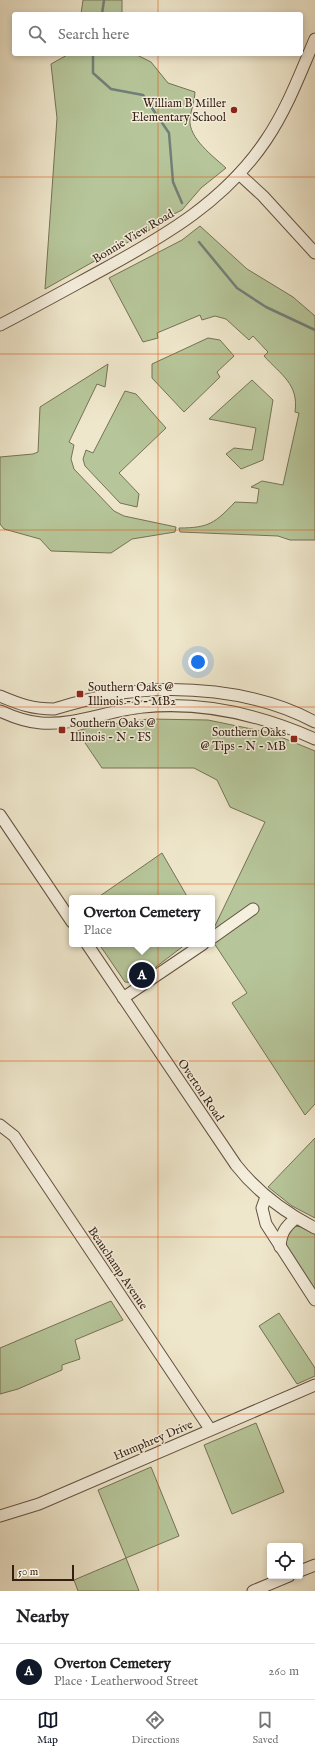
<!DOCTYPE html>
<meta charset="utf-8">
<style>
body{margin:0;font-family:"IM FELL English",serif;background:#f6f6f6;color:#202124}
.controls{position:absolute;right:12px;bottom:12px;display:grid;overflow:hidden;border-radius:4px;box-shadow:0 2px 6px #0003}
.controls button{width:36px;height:36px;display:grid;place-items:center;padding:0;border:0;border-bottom:1px solid #e0e0e0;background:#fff;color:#202124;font:20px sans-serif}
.scale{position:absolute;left:12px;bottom:10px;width:62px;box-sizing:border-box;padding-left:4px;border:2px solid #351f13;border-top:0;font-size:11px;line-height:14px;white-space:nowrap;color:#351f13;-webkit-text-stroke:3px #f5efde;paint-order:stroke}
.you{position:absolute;left:198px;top:662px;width:14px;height:14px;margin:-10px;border:3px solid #fff;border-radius:50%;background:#1a73e8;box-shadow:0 0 0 6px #1a73e833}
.badge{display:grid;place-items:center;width:26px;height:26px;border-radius:50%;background:#111827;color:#fff;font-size:13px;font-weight:700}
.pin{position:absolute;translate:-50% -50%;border:2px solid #fff;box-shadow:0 1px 4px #0006}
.popup{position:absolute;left:69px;top:895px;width:146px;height:52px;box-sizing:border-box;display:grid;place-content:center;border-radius:4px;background:#fff;filter:drop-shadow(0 1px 3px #0005);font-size:13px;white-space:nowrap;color:#757577}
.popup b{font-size:15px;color:#202124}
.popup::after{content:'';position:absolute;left:50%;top:100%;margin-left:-8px;border:8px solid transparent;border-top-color:#fff}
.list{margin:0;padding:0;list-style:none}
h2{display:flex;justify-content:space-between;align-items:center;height:52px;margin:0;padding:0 16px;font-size:17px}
h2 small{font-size:13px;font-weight:400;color:#757577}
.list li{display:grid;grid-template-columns:26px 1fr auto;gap:12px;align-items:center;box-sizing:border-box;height:56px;padding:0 16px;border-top:1px solid #e0e0e0}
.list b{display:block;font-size:15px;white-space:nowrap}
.list p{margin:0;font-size:13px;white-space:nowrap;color:#757577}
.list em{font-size:13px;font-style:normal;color:#757577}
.icon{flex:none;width:22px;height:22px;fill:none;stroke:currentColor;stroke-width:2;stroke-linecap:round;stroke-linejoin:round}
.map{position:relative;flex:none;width:315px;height:1591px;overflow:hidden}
.search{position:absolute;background:#fff;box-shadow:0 2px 6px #0003;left:12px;right:12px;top:12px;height:44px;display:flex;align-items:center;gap:10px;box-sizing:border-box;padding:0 14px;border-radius:4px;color:#757577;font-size:15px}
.sheet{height:108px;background:#fff}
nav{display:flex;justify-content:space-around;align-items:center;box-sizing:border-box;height:56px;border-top:1px solid #e0e0e0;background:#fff;font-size:11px;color:#757577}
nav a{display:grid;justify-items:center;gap:2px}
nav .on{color:#111827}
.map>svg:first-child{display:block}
.green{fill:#b6c69a;stroke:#767256}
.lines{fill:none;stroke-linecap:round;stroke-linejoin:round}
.stream{stroke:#727f78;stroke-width:2.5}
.minor-casing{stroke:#645141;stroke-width:13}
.minor{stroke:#f5efde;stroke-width:11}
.grid{fill:none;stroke:#df560c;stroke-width:1;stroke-opacity:0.55}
.poi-dot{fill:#8f2418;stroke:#f5efde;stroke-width:1.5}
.labels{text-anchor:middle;stroke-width:3;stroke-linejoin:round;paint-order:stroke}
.poi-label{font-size:12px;fill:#351f13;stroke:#f5efde;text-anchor:end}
.street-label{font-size:12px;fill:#351f13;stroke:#f5efde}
</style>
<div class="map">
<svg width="315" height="1591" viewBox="0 0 315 1591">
<rect width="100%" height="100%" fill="#efe7cc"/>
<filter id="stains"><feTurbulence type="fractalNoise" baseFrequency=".005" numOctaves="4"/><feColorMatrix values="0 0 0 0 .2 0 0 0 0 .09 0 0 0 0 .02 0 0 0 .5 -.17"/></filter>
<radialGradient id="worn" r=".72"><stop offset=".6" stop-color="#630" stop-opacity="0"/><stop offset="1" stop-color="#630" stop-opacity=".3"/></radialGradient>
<g class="green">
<path d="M83,0H122V14H81Z"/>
<path d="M69,54H135L151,62L168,83L195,92C195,101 191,109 190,119C188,138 214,157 226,168L201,188L182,210L170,216L169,219L45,289L57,118L51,64Z"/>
<path d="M200,226L247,269L293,297L315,316V540H290L278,536L180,532L179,528C209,528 215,523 235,502L257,503L259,489L251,487L262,481L283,485L299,413L295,412C299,384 281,375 264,356L268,352L253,336L249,340L226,319L215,316L202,320L200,315L157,333L158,338L143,342L109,278L182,240Z"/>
<path d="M208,338L220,340L234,356L217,372L220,377L184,412L152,378V364Z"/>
<path d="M108,364L105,387L97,384L69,442L74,445L71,459L74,469L114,511L124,516L176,527L175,532L132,539L111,553L51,551L40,539L4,529L0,524V457L33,454L38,452L40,407Z"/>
<path d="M252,380L273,400L263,460L241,469L226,454L234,448L252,450L256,428L209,419Z"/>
<path d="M125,391L136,394L166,428L119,473L139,494L137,507L120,503L85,466L83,459L86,450L93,453Z"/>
<path d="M148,719L208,720L271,733L315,751V1104L305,1115L232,1003L247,993L212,940V932L265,822L230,807L217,780L194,768H102L77,731L91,727Z"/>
<path d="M162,853L188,898H97Z"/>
<path d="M99,944H186L135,983L125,982Z"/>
<path d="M315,1138V1218L292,1206L268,1187Z"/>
<path d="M293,1226L303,1227L315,1234V1293C309,1284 285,1252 285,1242C285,1237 289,1229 293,1226Z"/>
<path d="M111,1301L123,1320L75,1340L80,1359L62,1365V1370L18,1389L0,1394V1348Z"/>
<path d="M279,1313L315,1368V1376L297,1384L259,1326Z"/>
<path d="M256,1423L284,1492L232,1514L204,1445Z"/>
<path d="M151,1467L179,1536L126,1558L139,1591H78L74,1580L126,1558L98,1490Z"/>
</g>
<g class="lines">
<g class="stream">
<path d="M102,14L104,0"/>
<path d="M93,54V73L111,89L143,95L169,133L173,182L182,203"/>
<path d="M199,242L237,288L266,307L315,330"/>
</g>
<g class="minor-casing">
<g id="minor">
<path d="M239,174L263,196L315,253"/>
<path d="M0,325C35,307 69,288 104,269C166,235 225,201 266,140C287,109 300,74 315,39"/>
<path d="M0,696C19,704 32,709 54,709C72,704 91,698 110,695C175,683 256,690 315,722"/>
<path d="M0,711C13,717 26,722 41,723C74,726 110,710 143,707C203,701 261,715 315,739"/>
<path d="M0,815L72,922"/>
<path d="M212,938L253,909"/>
<path d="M87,944L236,1165C258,1193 284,1212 315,1228"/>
<path d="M123,998L203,944"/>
<path d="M0,1125L14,1136L210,1429"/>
<path d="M266,1197L262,1208L266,1224L315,1300"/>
<path d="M280,1247C281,1233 285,1227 296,1218"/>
<path d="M0,1516L39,1504L315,1385"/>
<path d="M300,1571L315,1565"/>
<path d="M253,1591L289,1576"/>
</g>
</g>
<use href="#minor" class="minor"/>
</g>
<path class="grid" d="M158,0V14M158,54V1591M0,177H315M0,354H315M0,530H315M0,707H315M0,884H315M0,1061H315M0,1237H315M0,1414H315"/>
<g class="poi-dot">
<circle cx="234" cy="110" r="4"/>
<rect x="76" y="690" width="8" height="8" rx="2"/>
<rect x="58" y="726" width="8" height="8" rx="2"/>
<rect x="290" y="735" width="8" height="8" rx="2"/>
</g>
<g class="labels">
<g class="poi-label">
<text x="226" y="107">William B Miller<tspan x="226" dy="14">Elementary School</tspan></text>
<text x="88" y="691" text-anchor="start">Southern Oaks @<tspan x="88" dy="14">Illinois - S - MB2</tspan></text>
<text x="70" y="727" text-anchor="start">Southern Oaks @<tspan x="70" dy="14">Illinois - N - FS</tspan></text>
<text x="286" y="736">Southern Oaks<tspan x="286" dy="14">@ Tips - N - MB</tspan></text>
</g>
<g class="street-label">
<text transform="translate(133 236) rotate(-31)" y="4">Bonnie View Road</text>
<text transform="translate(201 1090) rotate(56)" y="4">Overton Road</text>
<text transform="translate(118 1268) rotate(56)" y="4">Beauchamp Avenue</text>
<text transform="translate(153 1440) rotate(-23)" y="4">Humphrey Drive</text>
</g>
</g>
<rect width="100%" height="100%" filter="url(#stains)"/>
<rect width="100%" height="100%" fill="url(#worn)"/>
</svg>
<div class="controls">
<button><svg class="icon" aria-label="locate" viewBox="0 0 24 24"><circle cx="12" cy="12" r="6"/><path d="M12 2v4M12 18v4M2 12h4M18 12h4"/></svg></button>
</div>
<div class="scale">50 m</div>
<div class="you"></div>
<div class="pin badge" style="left:142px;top:975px">A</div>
<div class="popup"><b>Overton Cemetery</b>Place</div>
<div class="search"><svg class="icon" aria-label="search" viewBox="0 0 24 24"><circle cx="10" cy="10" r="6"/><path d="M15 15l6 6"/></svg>Search here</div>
</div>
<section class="sheet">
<h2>Nearby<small></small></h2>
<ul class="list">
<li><span class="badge">A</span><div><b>Overton Cemetery</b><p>Place · Leatherwood Street</p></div><em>260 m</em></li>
</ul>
</section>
<nav>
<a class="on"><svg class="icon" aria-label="map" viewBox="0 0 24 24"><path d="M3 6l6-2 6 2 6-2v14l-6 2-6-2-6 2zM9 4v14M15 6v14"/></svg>Map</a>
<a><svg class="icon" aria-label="directions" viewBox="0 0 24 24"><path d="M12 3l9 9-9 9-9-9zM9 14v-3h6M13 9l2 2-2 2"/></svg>Directions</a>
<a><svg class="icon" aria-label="saved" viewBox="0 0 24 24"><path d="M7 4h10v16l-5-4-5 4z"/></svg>Saved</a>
</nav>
